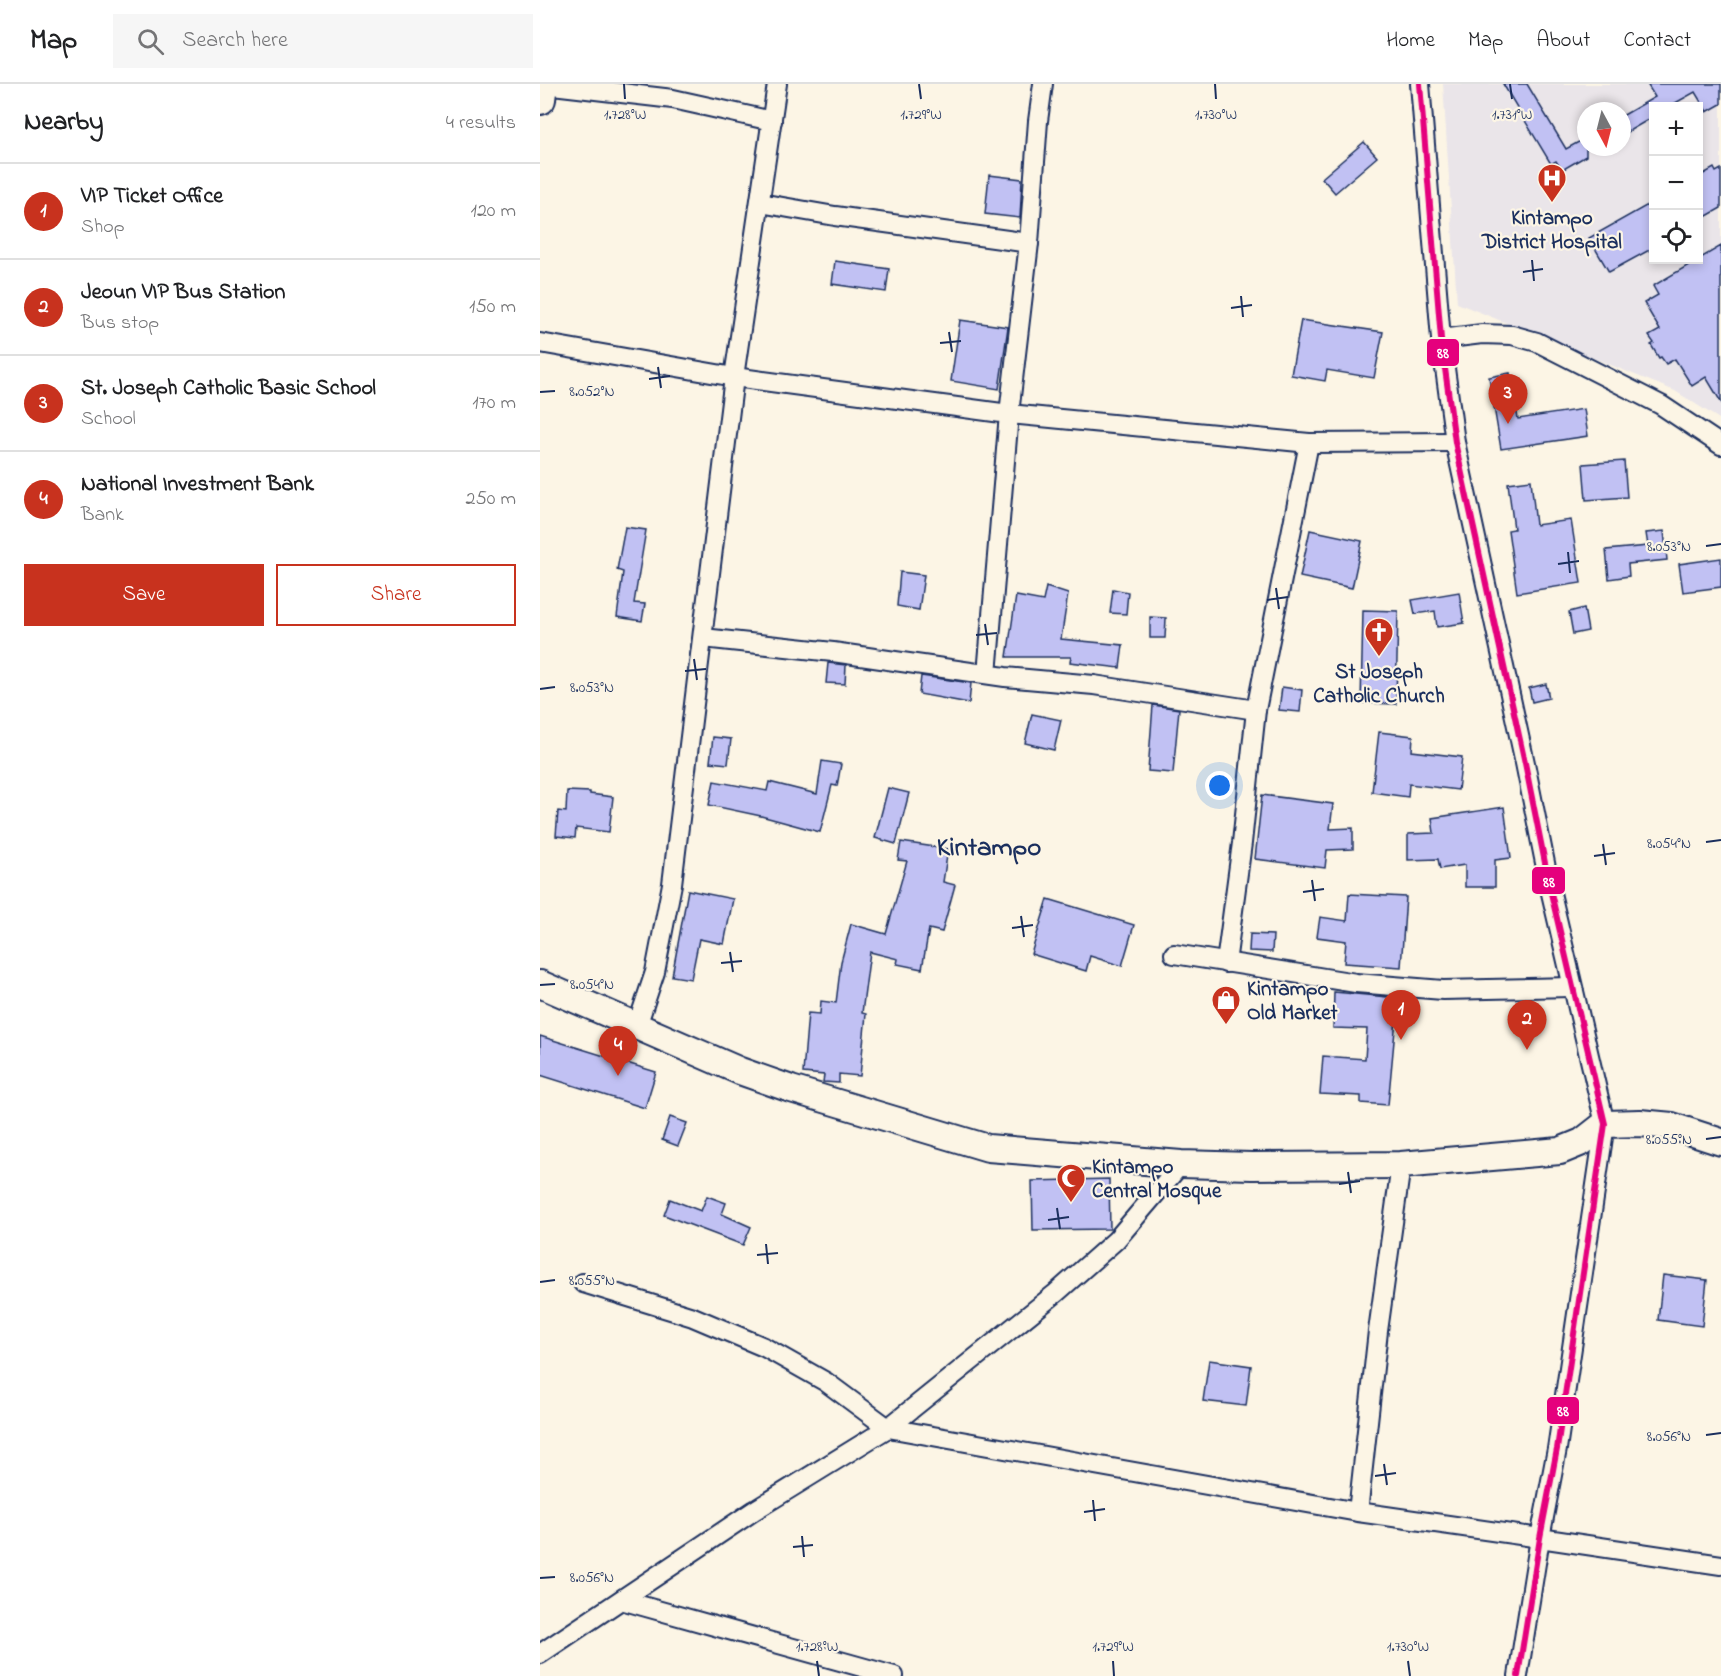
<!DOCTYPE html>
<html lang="en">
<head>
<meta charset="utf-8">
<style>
  body { margin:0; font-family:"Indie Flower",sans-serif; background:#f6f6f6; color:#202124 }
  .controls { position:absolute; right:18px; top:18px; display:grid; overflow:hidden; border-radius:0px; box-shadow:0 3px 9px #0003 }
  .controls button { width:54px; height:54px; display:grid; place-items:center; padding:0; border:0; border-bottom:2px solid #e0e0e0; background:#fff; color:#202124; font:30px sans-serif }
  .compass { position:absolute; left:1037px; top:18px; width:54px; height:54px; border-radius:50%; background:#fff; box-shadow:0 3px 9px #0003; rotate:173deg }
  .you { position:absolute; left:680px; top:702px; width:21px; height:21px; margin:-15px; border:4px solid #fff; border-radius:50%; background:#1a73e8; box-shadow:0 0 0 9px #1a73e833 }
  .badge { display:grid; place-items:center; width:39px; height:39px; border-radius:50%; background:#c8321e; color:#fff; font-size:20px; font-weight:700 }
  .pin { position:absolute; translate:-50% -50px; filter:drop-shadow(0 2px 3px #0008) }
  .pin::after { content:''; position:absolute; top:32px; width:21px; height:18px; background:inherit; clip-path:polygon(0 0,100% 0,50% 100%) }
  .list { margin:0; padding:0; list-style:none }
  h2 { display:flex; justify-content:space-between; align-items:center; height:78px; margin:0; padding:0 24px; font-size:26px }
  h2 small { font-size:20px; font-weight:400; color:#757577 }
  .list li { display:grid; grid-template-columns:39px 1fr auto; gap:18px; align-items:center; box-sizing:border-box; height:96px; padding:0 24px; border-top:2px solid #e0e0e0 }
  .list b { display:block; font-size:22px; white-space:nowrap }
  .list p { margin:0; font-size:20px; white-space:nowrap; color:#757577 }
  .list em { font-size:20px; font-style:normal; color:#757577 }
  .actions { display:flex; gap:12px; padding:18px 24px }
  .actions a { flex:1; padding:14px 0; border:2px solid #c8321e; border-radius:0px; text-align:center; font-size:21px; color:#c8321e }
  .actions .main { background:#c8321e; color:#fff }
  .icon { flex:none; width:33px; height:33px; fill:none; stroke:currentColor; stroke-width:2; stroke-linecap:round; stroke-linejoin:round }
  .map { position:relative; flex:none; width:1181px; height:1592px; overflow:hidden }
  header { display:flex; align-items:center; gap:36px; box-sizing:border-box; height:84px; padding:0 30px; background:#fff; border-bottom:2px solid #e0e0e0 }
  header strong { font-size:28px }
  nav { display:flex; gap:33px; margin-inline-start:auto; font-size:21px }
  .search { width:420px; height:54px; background:#f6f6f6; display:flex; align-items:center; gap:15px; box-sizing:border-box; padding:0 21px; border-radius:0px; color:#757577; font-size:22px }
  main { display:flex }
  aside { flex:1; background:#fff }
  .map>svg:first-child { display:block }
  .built { fill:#eae5e9; fill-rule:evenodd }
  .building { fill:#c1c1f3; stroke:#1b2f5e; stroke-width:1.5 }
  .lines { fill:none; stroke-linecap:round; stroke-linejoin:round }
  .minor-casing { stroke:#1b2f5e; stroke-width:22 }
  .secondary-casing { stroke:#1b2f5e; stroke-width:30 }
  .trunk-casing { stroke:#1b2f5e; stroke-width:34 }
  .minor { stroke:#fcf5e5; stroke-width:18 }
  .secondary { stroke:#fcf5e5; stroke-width:26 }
  .trunk { stroke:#fcf5e5; stroke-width:30 }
  .bus-1-casing { stroke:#fcf5e5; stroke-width:10 }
  .bus-1 { stroke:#e5007d; stroke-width:6 }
  .ticks { fill:none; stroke:#1b2f5e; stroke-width:2 }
  .labels { text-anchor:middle; stroke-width:4.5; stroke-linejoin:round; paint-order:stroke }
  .poi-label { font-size:21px; font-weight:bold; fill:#1b2f5e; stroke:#fcf5e5 }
  .district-label { font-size:27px; font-weight:bold; fill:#1b2f5e; stroke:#fcf5e5 }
  .ticks-label { font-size:15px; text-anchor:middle; fill:#1b2f5e; stroke:#fcf5e5; stroke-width:4.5; stroke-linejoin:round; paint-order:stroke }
  .line-badge { stroke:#fcf5e5; stroke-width:2 }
  .badge-label { font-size:16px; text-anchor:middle; font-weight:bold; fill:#fff }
</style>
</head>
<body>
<header>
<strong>Map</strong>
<div class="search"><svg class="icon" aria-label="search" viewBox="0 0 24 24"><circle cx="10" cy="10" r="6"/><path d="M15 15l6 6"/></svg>Search here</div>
<nav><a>Home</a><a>Map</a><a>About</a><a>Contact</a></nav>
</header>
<main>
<aside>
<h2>Nearby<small>4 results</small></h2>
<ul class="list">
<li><span class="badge">1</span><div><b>VIP Ticket Office</b><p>Shop</p></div><em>120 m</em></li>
<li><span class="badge">2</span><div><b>Jeoun VIP Bus Station</b><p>Bus stop</p></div><em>150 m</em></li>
<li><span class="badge">3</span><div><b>St. Joseph Catholic Basic School</b><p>School</p></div><em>170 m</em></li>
<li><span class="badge">4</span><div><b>National Investment Bank</b><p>Bank</p></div><em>250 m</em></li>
</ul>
<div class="actions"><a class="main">Save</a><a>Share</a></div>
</aside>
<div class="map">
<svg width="1181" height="1592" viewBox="0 0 1181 1592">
  <rect width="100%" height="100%" fill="#fcf5e5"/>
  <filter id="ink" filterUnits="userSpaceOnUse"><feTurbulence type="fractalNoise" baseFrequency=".0167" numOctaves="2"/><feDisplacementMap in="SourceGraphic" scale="12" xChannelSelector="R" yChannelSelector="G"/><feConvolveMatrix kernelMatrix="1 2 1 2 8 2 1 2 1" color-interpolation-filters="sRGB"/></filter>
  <g filter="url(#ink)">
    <path class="built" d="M903 0H1181V336L1135 307 917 219ZM1114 22H1158V176H1114ZM1046 27H1082V63H1046Z"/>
    <g class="building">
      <polygon points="963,0 987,0 1026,65 1046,54 1046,72 1022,86 1016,77 1011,80"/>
      <polygon points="1107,0 1181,0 1181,20 1167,28 1155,8 1130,22 1113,22 1113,33 1082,51 1082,32 1115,13"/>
      <polygon points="824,58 837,73 795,109 782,94"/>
      <polygon points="1174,84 1176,88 1181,85 1181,124 1158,137 1158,93"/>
      <polygon points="449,91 482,95 480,134 445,130"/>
      <polygon points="1113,118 1113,164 1069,188 1049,154"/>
      <polygon points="1181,162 1181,318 1166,293 1152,302 1135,275 1126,280 1121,273 1119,274 1111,261 1114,259 1109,252 1120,246 1104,219 1118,211 1113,202"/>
      <polygon points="295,177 349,185 346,208 292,200"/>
      <polygon points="420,236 468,243 459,305 411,297"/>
      <polygon points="761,236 843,248 834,294 787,286 785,297 751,291"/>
      <polygon points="970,289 978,335 1044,325 1048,352 961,365 949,293"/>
      <polygon points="1084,377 1087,413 1046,416 1043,380"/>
      <polygon points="991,396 996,441 1031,436 1041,499 977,509 968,446 974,445 968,399"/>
      <polygon points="85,443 106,446 94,519 105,520 102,537 77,533 83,488 77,486"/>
      <polygon points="770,446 822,457 812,504 760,493"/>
      <polygon points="1124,447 1127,476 1088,480 1089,492 1069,495 1066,466 1108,462 1106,449"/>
      <polygon points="1181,474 1181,503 1143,508 1139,480"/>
      <polygon points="360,488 384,491 379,526 357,522"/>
      <polygon points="506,503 528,510 521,555 583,561 580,584 530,578 531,573 467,573 476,512 503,517"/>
      <polygon points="573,505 588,508 586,530 570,529"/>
      <polygon points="919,508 924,539 897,543 895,527 875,530 872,516"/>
      <polygon points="1044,524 1048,547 1033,550 1029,528"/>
      <polygon points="823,526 858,527 856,620 821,619"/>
      <polygon points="610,533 626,534 625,554 610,554"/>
      <polygon points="288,579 306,581 305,600 286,599"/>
      <polygon points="381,592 431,599 429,619 379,610"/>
      <polygon points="1006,600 1009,614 992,618 989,604"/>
      <polygon points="742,603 762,606 760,628 739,626"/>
      <polygon points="613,621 639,625 633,689 608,687"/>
      <polygon points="492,630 521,636 514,666 485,659"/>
      <polygon points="839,648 873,652 872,667 922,673 918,706 869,700 868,713 832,708"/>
      <polygon points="173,653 191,655 188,680 170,678"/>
      <polygon points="282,677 301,680 297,702 292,701 280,748 221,732 169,721 174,697 227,707 229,698 277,710"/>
      <polygon points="348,704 369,709 356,760 335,754"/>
      <polygon points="27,707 50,708 50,710 73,713 69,748 36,744 35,754 16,752 18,727 26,728"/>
      <polygon points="722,711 793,720 790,745 813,744 813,765 787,766 785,784 715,775"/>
      <polygon points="964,723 971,774 955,776 955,803 925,803 925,781 900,785 898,775 868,776 868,750 894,749 892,734"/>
      <polygon points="361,758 408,765 403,798 415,801 402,848 389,845 382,885 357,880 358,875 330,868 322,929 326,930 320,992 299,990 299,999 283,998 284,991 263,989 268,929 280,930 281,917 296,919 301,878 311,840 346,850 367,777 358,776"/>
      <polygon points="148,806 193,815 184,860 159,855 151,895 132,892"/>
      <polygon points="809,810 866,813 861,883 804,879 806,857 777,853 780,833 807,837"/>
      <polygon points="508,815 594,841 582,882 550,872 546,887 491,870"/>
      <polygon points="710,850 733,851 732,868 709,867"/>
      <polygon points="794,908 858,914 848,1021 821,1019 821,1012 780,1010 783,972 825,975 827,945 793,944"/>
      <polygon points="0,952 116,988 105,1024 0,991"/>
      <polygon points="130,1033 147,1039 138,1062 122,1056"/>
      <polygon points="569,1095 570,1145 493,1146 492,1097"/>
      <polygon points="167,1112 186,1119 182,1130 211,1143 203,1161 124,1131 130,1115 161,1127"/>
      <polygon points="1123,1191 1167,1196 1162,1242 1118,1236"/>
      <polygon points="669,1276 711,1282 706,1322 663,1317"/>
    </g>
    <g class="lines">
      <g class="minor-casing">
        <g id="minor">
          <polyline points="4,0 133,15 232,37"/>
          <polyline points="880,0 901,255 915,358 985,679 1011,809 1065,1040 1017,1365 1000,1454 978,1592"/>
          <polyline points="220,119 295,132 489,159"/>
          <polyline points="901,255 942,250 972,251 997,258 1121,321 1181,361"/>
          <polyline points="0,259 194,293 469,330 769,359 915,358"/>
          <polyline points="163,554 293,568 465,593 554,601 716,626"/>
          <polyline points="447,590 469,330 489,159 498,37 503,0"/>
          <polyline points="634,870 816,899 903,906 1031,903"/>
          <polyline points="686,879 702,759 716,626 769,359"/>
          <polyline points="97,942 115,888 132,800 194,293 237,0"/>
          <polyline points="43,1199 153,1233 224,1263 286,1298 348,1344 818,1428 1000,1454 1181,1481"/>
          <polyline points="818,1428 838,1247 861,1081"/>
          <polyline points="81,1516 354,1592"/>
          <polyline points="0,1570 215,1426 348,1344 516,1209 576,1156 641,1080"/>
        </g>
      </g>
      <g class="secondary-casing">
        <polyline id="secondary" points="0,900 200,987 251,1005 448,1064 641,1080 712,1082 861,1081 1020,1067 1042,1058 1065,1040 1100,1039 1132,1042 1181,1058"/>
      </g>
      <g class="trunk-casing">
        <polyline id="trunk" points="0,15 2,0"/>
      </g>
      <use href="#minor" class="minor"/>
      <use href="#secondary" class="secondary"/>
      <use href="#trunk" class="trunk"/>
      <g class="bus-1-casing">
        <polyline id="bus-1" points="880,0 901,255 915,358 985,679 1011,809 1065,1040 1017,1365 1000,1454 978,1592"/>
      </g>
      <use href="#bus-1" class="bus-1"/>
    </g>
  </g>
  <path class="ticks" d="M84 0 85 15M379 0 381 15M675 0 676 15M970 0 972 15M992 176 994 197M983 188 1003 185M701 212 703 233M691 224 712 221M409 248 412 268M400 259 421 257M118 283 121 304M109 295 130 292M0 308 15 307M1166 462 1181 460M1028 468 1030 489M1018 480 1039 477M736 504 739 525M727 516 748 513M445 540 448 561M436 551 457 549M154 575 157 596M145 587 166 585M0 605 15 603M1166 758 1181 756M1063 760 1066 781M1054 772 1075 769M772 796 775 817M763 808 784 805M481 832 484 853M472 844 493 841M190 868 193 888M181 879 202 877M0 901 15 900M1166 1055 1181 1053M808 1088 811 1109M799 1100 820 1097M517 1124 520 1145M508 1136 529 1133M226 1160 228 1180M217 1171 238 1169M0 1198 15 1196M1166 1351 1181 1349M844 1380 847 1401M835 1392 856 1389M553 1416 555 1437M544 1428 565 1425M262 1452 264 1473M253 1463 273 1461M0 1494 15 1493M277 1577 279 1592M573 1577 574 1592M868 1577 870 1592"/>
  <defs>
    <g id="hospital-pin" transform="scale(1.5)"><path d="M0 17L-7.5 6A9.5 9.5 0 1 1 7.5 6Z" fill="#c8321e" stroke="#fcf5e5"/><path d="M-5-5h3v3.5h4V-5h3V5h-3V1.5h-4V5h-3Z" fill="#fff"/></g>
    <g id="church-pin" transform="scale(1.5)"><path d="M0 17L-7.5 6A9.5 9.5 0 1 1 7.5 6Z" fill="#c8321e" stroke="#fcf5e5"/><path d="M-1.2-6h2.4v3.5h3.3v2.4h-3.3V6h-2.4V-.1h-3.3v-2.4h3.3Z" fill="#fff"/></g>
    <g id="shop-pin" transform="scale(1.5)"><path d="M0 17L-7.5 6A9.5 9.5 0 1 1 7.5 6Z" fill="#c8321e" stroke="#fcf5e5"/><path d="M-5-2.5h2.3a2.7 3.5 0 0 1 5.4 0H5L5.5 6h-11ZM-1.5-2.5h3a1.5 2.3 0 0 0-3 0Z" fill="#fff"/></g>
    <g id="mosque-pin" transform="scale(1.5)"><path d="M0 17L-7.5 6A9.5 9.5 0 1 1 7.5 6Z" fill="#c8321e" stroke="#fcf5e5"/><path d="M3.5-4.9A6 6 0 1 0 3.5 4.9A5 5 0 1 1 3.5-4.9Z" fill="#fff"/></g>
  </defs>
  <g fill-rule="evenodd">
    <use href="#hospital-pin" x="1012" y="94"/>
    <use href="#church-pin" x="839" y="548"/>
    <use href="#shop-pin" x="686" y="916"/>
    <use href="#mosque-pin" x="531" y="1094"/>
  </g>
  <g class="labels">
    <g class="poi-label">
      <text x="1012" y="140">Kintampo<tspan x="1012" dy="24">District Hospital</tspan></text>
      <text x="839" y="594">St Joseph<tspan x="839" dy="24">Catholic Church</tspan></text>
      <text x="707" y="911" text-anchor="start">Kintampo<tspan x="707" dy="24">Old Market</tspan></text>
      <text x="552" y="1089" text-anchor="start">Kintampo<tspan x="552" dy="24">Central Mosque</tspan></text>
    </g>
    <g class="district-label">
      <text x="449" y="771">Kintampo</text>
    </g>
  </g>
  <g class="ticks-label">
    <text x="85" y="35">1.728°W</text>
    <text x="381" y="35">1.729°W</text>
    <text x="676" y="35">1.730°W</text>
    <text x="972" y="35">1.731°W</text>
    <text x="52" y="312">8.052°N</text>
    <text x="1129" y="467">8.053°N</text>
    <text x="52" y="608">8.053°N</text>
    <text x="1129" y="764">8.054°N</text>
    <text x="52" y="905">8.054°N</text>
    <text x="1129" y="1060">8.055°N</text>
    <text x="52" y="1201">8.055°N</text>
    <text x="1129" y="1357">8.056°N</text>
    <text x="52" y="1498">8.056°N</text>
    <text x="277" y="1567">1.728°W</text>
    <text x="573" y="1567">1.729°W</text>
    <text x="868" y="1567">1.730°W</text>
  </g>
  <g class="line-badge">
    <rect x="886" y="254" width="34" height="29" rx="6" fill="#e5007d"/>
    <rect x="991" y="782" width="35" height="29" rx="6" fill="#e5007d"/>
    <rect x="1006" y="1312" width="34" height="29" rx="6" fill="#e5007d"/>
  </g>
  <g class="badge-label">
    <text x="903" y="274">88</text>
    <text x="1009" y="803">88</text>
    <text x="1023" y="1332">88</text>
  </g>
</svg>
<div class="controls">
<button>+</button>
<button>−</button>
<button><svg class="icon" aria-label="locate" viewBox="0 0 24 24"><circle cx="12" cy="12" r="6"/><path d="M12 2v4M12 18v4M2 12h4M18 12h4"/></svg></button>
</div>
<svg class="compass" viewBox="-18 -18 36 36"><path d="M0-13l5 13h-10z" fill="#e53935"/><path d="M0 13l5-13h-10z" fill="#757577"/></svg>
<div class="you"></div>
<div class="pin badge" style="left:861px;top:956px">1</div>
<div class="pin badge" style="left:987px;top:966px">2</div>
<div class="pin badge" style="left:968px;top:340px">3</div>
<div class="pin badge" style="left:78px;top:992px">4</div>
</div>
</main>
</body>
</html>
